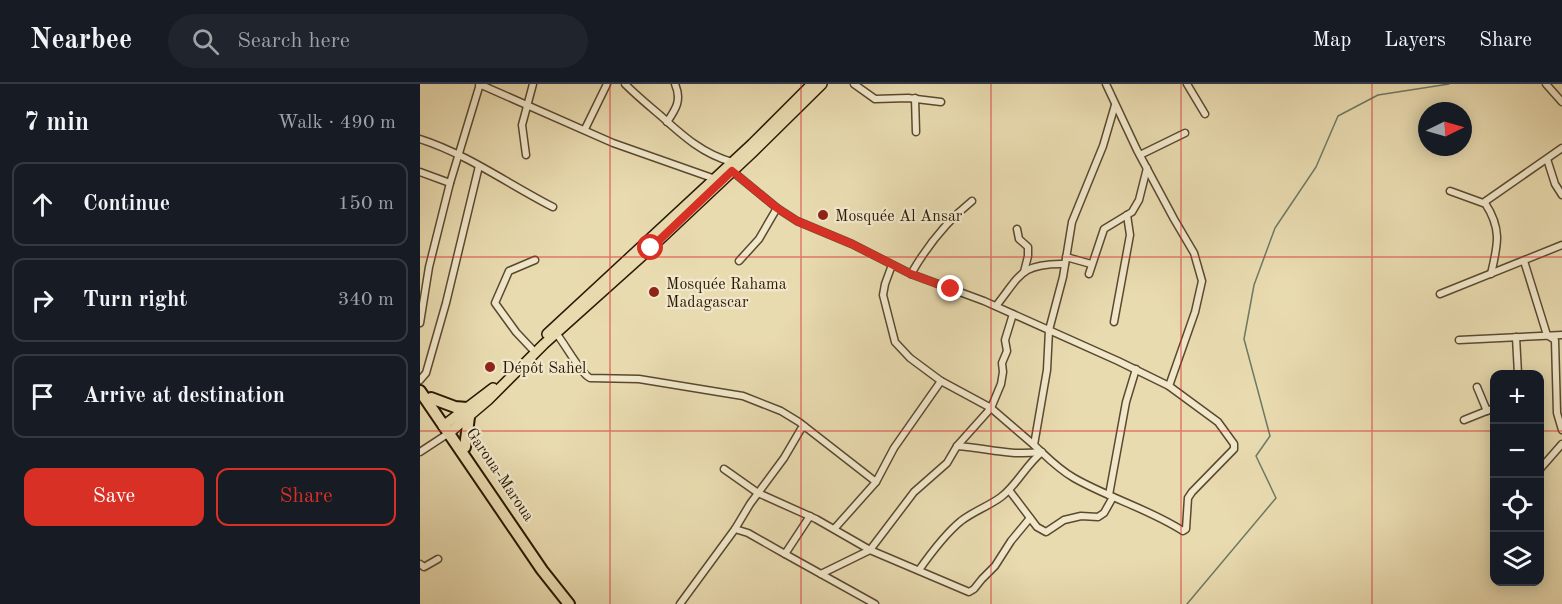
<!DOCTYPE html>
<html lang="en">
<head>
<meta charset="utf-8">
<style>
  body { margin:0; font-family:"Old Standard TT",serif; background:#20242c; color:#f1f3f6 }
  .controls { position:absolute; right:18px; bottom:18px; display:grid; overflow:hidden; border-radius:12px; box-shadow:0 3px 15px #0003 }
  .controls button { width:54px; height:54px; display:grid; place-items:center; padding:0; border:0; border-bottom:2px solid #363941; background:#171b24; color:#f1f3f6; font:30px sans-serif }
  .compass { position:absolute; left:998px; top:18px; width:54px; height:54px; border-radius:50%; background:#171b24; box-shadow:0 3px 15px #0003; rotate:85deg }
  .stop { position:absolute; width:18px; height:18px; margin:-14px; border:4px solid #d93025; border-radius:50%; background:#fff }
  .stop.end { background:#d93025; border-color:#fff; box-shadow:0 2px 6px #0008 }
  .list { margin:0; padding:0; list-style:none }
  h2 { display:flex; justify-content:space-between; align-items:center; height:78px; margin:0; padding:0 24px; font-size:26px }
  h2 small { font-size:20px; font-weight:400; color:#9ea1a6 }
  .list li { display:grid; grid-template-columns:39px 1fr auto; gap:18px; align-items:center; box-sizing:border-box; height:84px; margin:0 12px 12px; padding:0 12px; border:2px solid #363941; border-radius:12px }
  .list b { display:block; font-size:22px; white-space:nowrap }
  .list em { font-size:20px; font-style:normal; color:#9ea1a6 }
  .actions { display:flex; gap:12px; padding:18px 24px }
  .actions a { flex:1; padding:14px 0; border:2px solid #d93025; border-radius:12px; text-align:center; font-size:21px; color:#d93025 }
  .actions .main { background:#d93025; color:#fff }
  .icon { flex:none; width:33px; height:33px; fill:none; stroke:currentColor; stroke-width:2; stroke-linecap:round; stroke-linejoin:round }
  .map { position:relative; flex:none; width:1142px; height:520px; overflow:hidden }
  header { display:flex; align-items:center; gap:36px; box-sizing:border-box; height:84px; padding:0 30px; background:#171b24; border-bottom:2px solid #363941 }
  header strong { font-size:28px }
  nav { display:flex; gap:33px; margin-inline-start:auto; font-size:21px }
  .search { width:420px; height:54px; background:#20242c; display:flex; align-items:center; gap:15px; box-sizing:border-box; padding:0 21px; border-radius:33px; color:#9ea1a6; font-size:22px }
  main { display:flex }
  aside { flex:1; background:#171b24 }
  .map>svg:first-child { display:block }
  .lines { fill:none; stroke-linecap:round; stroke-linejoin:round }
  .stream { stroke:#6c7a65; stroke-width:1.5 }
  .street-casing { stroke:#5a492e; stroke-width:9 }
  .primary-casing { stroke:#2a1802; stroke-width:12 }
  .highway-casing { stroke:#2a1802; stroke-width:14 }
  .street { stroke:#f1e8cc; stroke-width:6 }
  .primary { stroke:#e9dbb0; stroke-width:9 }
  .highway { stroke:#e9dbb0; stroke-width:10 }
  .route { stroke:#d93025; stroke-width:8 }
  .grid { fill:none; stroke:#d62828; stroke-width:1.5; stroke-opacity:0.55 }
  .poi-dot { fill:#8f2418; stroke:#f1e8cc; stroke-width:2 }
  .labels { text-anchor:middle; stroke-width:4.5; stroke-linejoin:round; paint-order:stroke }
  .poi-label { font-size:16px; fill:#2a1802; stroke:#f1e8cc; text-anchor:start }
  .street-label { font-size:16px; fill:#2a1802; stroke:#f1e8cc }
</style>
</head>
<body>
<header>
<strong>Nearbee</strong>
<div class="search"><svg class="icon" aria-label="search" viewBox="0 0 24 24"><circle cx="10" cy="10" r="6"/><path d="M15 15l6 6"/></svg>Search here</div>
<nav><a>Map</a><a>Layers</a><a>Share</a></nav>
</header>
<main>
<aside>
<h2>7 min<small>Walk · 490 m</small></h2>
<ul class="list">
<li><svg class="icon" aria-label="ahead" viewBox="0 0 24 24"><path d="M12 20V5M6 11l6-6 6 6"/></svg><div><b>Continue</b></div><em>150 m</em></li>
<li><svg class="icon" aria-label="right" viewBox="0 0 24 24"><path d="M7 20v-9h11M14 6l5 5-5 5"/></svg><div><b>Turn right</b></div><em>340 m</em></li>
<li><svg class="icon" aria-label="arrive" viewBox="0 0 24 24"><path d="M6 21V4h12l-3 4 3 4H6"/></svg><div><b>Arrive at destination</b></div></li>
</ul>
<div class="actions"><a class="main">Save</a><a>Share</a></div>
</aside>
<div class="map">
<svg width="1142" height="520" viewBox="0 0 1142 520">
  <rect width="100%" height="100%" fill="#e9dbb0"/>
  <filter id="stains"><feTurbulence type="fractalNoise" baseFrequency=".00333" numOctaves="4"/><feColorMatrix values="0 0 0 0 .2 0 0 0 0 .09 0 0 0 0 .02 0 0 0 .5 -.17"/></filter>
  <radialGradient id="worn" r=".72"><stop offset=".6" stop-color="#630" stop-opacity="0"/><stop offset="1" stop-color="#630" stop-opacity=".3"/></radialGradient>
  <g class="lines">
    <polyline class="stream" points="767,520 856,414 836,372 850,352 824,255 834,201 855,144 896,83 918,32 958,11 1029,0"/>
    <g class="street-casing">
      <g id="street">
        <polyline points="59,0 193,59 298,96"/>
        <path d="M205 0C217 12 228 21 241 32 263 52 283 70 312 78"/>
        <polyline points="434,0 455,15 488,14 521,18"/>
        <polyline points="686,0 717,66 754,135 774,169 782,197 775,228 749,302"/>
        <polyline points="767,0 785,30"/>
        <polyline points="1126,0 1142,18"/>
        <polyline points="495,14 496,48"/>
        <path d="M247 38C256 25 262 16 255 0"/>
        <polyline points="165,45 187,0"/>
        <path d="M0 55C47 70 88 100 133 123"/>
        <polyline points="106,71 102,41 113,0"/>
        <polyline points="720,71 765,49"/>
        <polyline points="1127,75 1135,100 1142,111"/>
        <path d="M312 87 357 124 377 137 432 160 491 190 564 217 698 277 749 302 798 338 814 360V365L772 408 768 414 766 445 763 447C729 425 689 414 654 394 638 385 627 373 614 361L627 286 629 246 643 193 652 138 683 62 695 21"/>
        <polyline points="0,88 30,99"/>
        <polyline points="1030,107 1063,119 1142,64"/>
        <path d="M1065 119C1082 145 1078 160 1071 190"/>
        <polyline points="597,145 599,155 608,163 608,172 604,188"/>
        <polyline points="646,173 671,180"/>
        <polyline points="319,177 339,155 357,124"/>
        <polyline points="1104,177 1127,251 1135,256 1137,329 1142,346"/>
        <polyline points="472,181 465,200 463,211 475,258 490,274 521,297 571,324 614,361"/>
        <path d="M491 190C507 162 527 137 552 117"/>
        <polyline points="669,190 684,145 712,128 719,116 727,84"/>
        <polyline points="1020,210 1142,161"/>
        <path d="M576 222C600 192 600 179 645 180"/>
        <polyline points="694,238 710,151 707,131"/>
        <polyline points="0,239 9,183 30,99 60,0"/>
        <path d="M136 249C145 260 161 290 170 294L219 295 323 312 361 327 379 338 456 398"/>
        <polyline points="1096,253 1098,290"/>
        <polyline points="1039,256 1142,251"/>
        <polyline points="112,265 96,248 75,219 89,187 115,176"/>
        <polyline points="0,296 6,289 26,219 59,82"/>
        <polyline points="1057,303 1067,327"/>
        <polyline points="1044,336 1074,324"/>
        <path d="M537 362C567 364 589 372 620 368"/>
        <polyline points="0,368 29,349"/>
        <polyline points="304,385 338,409 396,435 450,466 549,508 554,505 562,495 575,482 591,457 610,434"/>
        <polyline points="1120,385 1142,360"/>
        <polyline points="589,406 617,443 626,448 644,436 661,432 678,433 684,429 693,413"/>
        <polyline points="689,411 706,318 716,285"/>
        <polyline points="415,444 456,398 474,364 521,297"/>
        <polyline points="315,445 328,449 365,470 390,432"/>
        <polyline points="365,470 455,520"/>
        <polyline points="0,480 4,483 18,475"/>
        <path d="M499 486C511 469 525 450 541 437 554 427 569 422 581 413 597 401 605 382 622 368"/>
        <polyline points="401,490 450,466 494,408 527,379 537,362 571,324 581,300 583,288 582,279 587,267 585,256 593,230"/>
        <polyline points="260,520 315,445 330,420 364,374 381,345 385,343"/>
      </g>
    </g>
    <g class="primary-casing">
      <g id="primary">
        <polyline points="127,250 332,60 392,0"/>
        <polyline points="23,342 73,304"/>
        <polyline points="29,349 68,316 124,260 231,164 332,69 402,0"/>
      </g>
    </g>
    <g class="highway-casing">
      <g id="highway">
        <polyline points="0,307 122,486 149,520"/>
        <polyline points="11,314 35,323 47,324"/>
        <polyline points="45,363 49,333"/>
      </g>
    </g>
    <use href="#street" class="street"/>
    <use href="#primary" class="primary"/>
    <use href="#highway" class="highway"/>
  </g>
  <g class="lines">
    <polyline class="route" points="231,164 312,87 357,124 377,137 432,160 491,190 531,205"/>
  </g>
  <path class="grid" d="M190 0V520M381 0V520M571 0V520M761 0V520M952 0V520M0 173H1142M0 347H1074M1120 347H1142"/>
  <g class="poi-dot">
    <circle cx="403" cy="131" r="6"/>
    <circle cx="234" cy="208" r="6"/>
    <circle cx="70" cy="283" r="6"/>
  </g>
  <g class="labels">
    <g class="poi-label">
      <text x="415" y="137">Mosquée Al Ansar</text>
      <text x="246" y="205">Mosquée Rahama<tspan x="246" dy="18">Madagascar</tspan></text>
      <text x="82" y="289">Dépôt Sahel</text>
    </g>
    <g class="street-label">
      <text transform="translate(81 390) rotate(56)" y="6">Garoua-Maroua</text>
    </g>
  </g>
  <rect width="100%" height="100%" filter="url(#stains)"/>
  <rect width="100%" height="100%" fill="url(#worn)"/>
</svg>
<div class="controls">
<button>+</button>
<button>−</button>
<button><svg class="icon" aria-label="locate" viewBox="0 0 24 24"><circle cx="12" cy="12" r="6"/><path d="M12 2v4M12 18v4M2 12h4M18 12h4"/></svg></button>
<button><svg class="icon" aria-label="layers" viewBox="0 0 24 24"><path d="M12 4l9 5-9 5-9-5zM3 14l9 5 9-5"/></svg></button>
</div>
<svg class="compass" viewBox="-18 -18 36 36"><path d="M0-13l5 13h-10z" fill="#e53935"/><path d="M0 13l5-13h-10z" fill="#9ea1a6"/></svg>
<div class="stop" style="left:231px;top:164px"></div>
<div class="stop end" style="left:531px;top:205px"></div>
</div>
</main>
</body>
</html>
